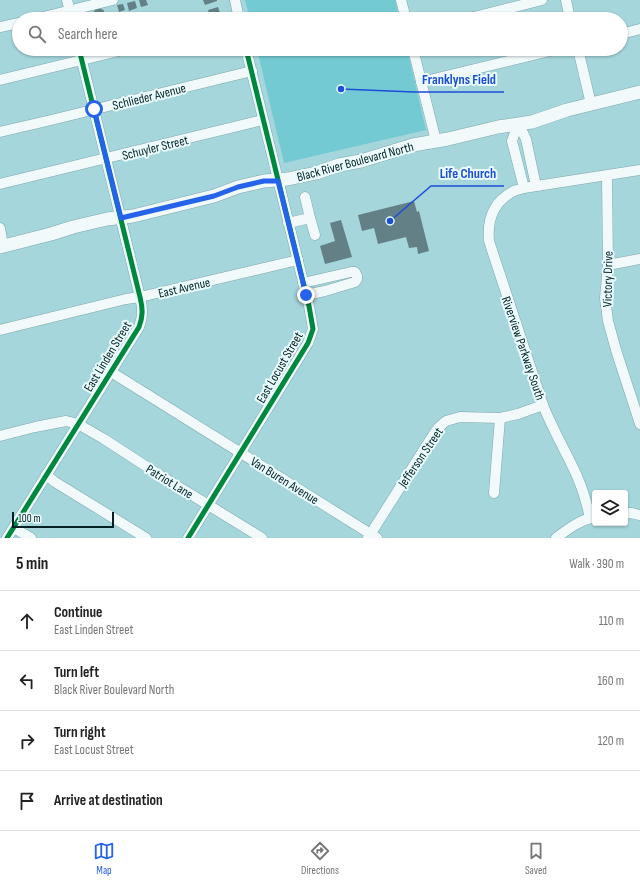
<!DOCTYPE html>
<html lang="en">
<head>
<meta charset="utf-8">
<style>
  body { margin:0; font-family:"Sofia Sans Condensed",sans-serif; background:#f6f6f6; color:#222 }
  .controls { position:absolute; right:12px; bottom:12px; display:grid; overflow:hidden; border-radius:4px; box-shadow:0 1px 3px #0004 }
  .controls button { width:36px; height:36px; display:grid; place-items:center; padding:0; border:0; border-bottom:1px solid #e0e0e0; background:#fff; color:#222; font:20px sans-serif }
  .scale { position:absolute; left:12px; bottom:10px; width:102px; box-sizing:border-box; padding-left:4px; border:2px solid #032124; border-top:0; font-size:11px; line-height:14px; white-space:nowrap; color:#032124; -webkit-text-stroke:3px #ebfcfe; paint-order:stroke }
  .stop { position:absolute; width:12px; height:12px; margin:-9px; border:3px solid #2563eb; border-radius:50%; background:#fff }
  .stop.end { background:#2563eb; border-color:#fff; box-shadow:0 1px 4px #0008 }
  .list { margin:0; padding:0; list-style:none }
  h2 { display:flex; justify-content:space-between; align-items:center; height:52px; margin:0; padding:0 16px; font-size:17px }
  h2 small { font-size:13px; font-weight:400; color:#767676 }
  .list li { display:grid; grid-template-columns:26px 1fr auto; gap:12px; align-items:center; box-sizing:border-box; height:60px; padding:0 16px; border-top:1px solid #e0e0e0 }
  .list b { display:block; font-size:15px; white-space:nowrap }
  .list p { margin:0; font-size:13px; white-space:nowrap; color:#767676 }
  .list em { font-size:13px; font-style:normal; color:#767676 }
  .icon { flex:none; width:22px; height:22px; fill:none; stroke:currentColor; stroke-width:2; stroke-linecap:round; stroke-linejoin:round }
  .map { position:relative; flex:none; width:640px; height:538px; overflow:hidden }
  .search { position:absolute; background:#fff; box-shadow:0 1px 3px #0004; left:12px; right:12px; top:12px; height:44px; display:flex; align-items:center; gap:10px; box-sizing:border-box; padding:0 14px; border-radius:22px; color:#767676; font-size:15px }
  .sheet { height:292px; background:#fff }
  nav { display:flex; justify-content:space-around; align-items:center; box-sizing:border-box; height:56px; border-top:1px solid #e0e0e0; background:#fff; font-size:11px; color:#767676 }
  nav a { display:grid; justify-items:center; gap:2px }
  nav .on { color:#2563eb }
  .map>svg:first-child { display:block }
  .green { fill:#74cad2 }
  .building { fill:#628085 }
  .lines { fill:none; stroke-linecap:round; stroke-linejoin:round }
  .minor-casing { stroke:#7fa8ac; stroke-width:11 }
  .major-casing { stroke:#7fa8ac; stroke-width:14 }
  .minor { stroke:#f1f9fa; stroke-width:10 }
  .major { stroke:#f1f9fa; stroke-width:13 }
  .cycleway-casing { stroke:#ebfcfe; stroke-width:8 }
  .cycleway { stroke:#00873e; stroke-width:5 }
  .route { stroke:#2563eb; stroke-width:5 }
  .labels { text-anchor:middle; stroke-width:4; stroke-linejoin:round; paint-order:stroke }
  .street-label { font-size:13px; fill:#032124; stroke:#ebfcfe }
  .leader { fill:none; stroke:#1d4ed8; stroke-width:1.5 }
  .callout-dot { fill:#1d4ed8; stroke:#ebfcfe; stroke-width:1.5 }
  .callout-label { font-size:14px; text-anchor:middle; font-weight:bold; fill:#1d4ed8; stroke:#ebfcfe; stroke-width:4; stroke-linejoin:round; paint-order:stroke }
</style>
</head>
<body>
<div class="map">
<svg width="640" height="538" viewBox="0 0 640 538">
  <rect width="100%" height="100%" fill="#a4d6db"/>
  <g class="green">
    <polygon points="245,0 395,0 399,19 250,19"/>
    <polygon points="257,49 407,49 426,130 284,163"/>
  </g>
  <g class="building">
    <polygon points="139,0 146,0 148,5 141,7"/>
    <polygon points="203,0 217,0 217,1 205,5"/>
    <polygon points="135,1 137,8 129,11 127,3"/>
    <polygon points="123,4 125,10 119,12 117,5"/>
    <polygon points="218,7 221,16 211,19 209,18 208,18 206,14 209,13 208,10"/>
    <polygon points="101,8 102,10 103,9 106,17 100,19 97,19 97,17 95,18 93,12 95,11 94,9"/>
    <polygon points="414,201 417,212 419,211 429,251 418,254 417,247 409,248 406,237 378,244 374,228 362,231 358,215"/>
    <polygon points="341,220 352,257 325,264 320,246 335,241 330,223"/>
  </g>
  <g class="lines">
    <g class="minor-casing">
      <g id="minor">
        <polyline points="67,0 72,19"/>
        <polyline points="235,0 239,19"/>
        <polyline points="401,0 406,19"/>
        <polyline points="566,0 570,19"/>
        <polyline points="35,19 113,0"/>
        <polyline points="466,19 542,0"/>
        <polyline points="0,27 19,23"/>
        <polyline points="621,34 640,29"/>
        <polyline points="413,49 436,141"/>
        <polyline points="578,49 591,104"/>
        <polyline points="0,80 127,49"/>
        <polyline points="421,82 558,49"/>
        <polyline points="518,123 512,141 524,188"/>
        <polyline points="518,123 526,139 536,186"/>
        <polyline points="0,132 47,121 252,71"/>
        <polyline points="607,176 608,265 605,298 608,321 616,350 640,424"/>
        <polyline points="0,184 263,120"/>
        <polyline points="310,218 315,235"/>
        <polyline points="288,223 310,218 305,197"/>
        <polyline points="0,228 3,246"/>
        <polyline points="608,265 640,259"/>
        <polyline points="303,283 351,272 355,272 357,276 357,279 355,282 325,291 306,295"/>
        <polyline points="0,330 126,299 140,297 298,260"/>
        <polyline points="111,372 132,385 377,538"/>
        <polyline points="0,436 35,427 66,421 78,424 104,439 161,476 262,538"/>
        <polyline points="46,475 55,482 146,538"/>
        <polyline points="494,493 500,418"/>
        <polyline points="625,513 631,513 640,515"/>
        <path d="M590 518C587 504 583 490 577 476 566 452 553 430 543 405L489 241C487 219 494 201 514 191 519 189 525 188 530 187L640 170"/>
        <polyline points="14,528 31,538"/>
        <path d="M7 538 139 327C143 316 143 309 140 297L79 49"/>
        <polyline points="188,538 308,343 313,329 309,306 246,49"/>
        <polyline points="368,538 430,440 438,428 446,421 460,417 500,418 518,414 543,405"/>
        <path d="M556 538C568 529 580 520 595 517"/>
      </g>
    </g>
    <g class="major-casing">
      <polyline id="major" points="0,247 51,234 73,227 107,219 133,216 214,196 238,187 264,181 288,179 316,173 339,165 361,161 413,145 448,139 498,127 532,122 567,110 640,92"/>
    </g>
    <use href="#minor" class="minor"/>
    <use href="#major" class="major"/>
    <g class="cycleway-casing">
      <g id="cycleway">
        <path d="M7 538 139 327C143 316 143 309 140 297L79 49"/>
        <polyline points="188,538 308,343 313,329 309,306 246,49"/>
      </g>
    </g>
    <use href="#cycleway" class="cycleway"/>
  </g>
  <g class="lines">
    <polyline class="route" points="94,109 121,218 214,196 238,187 264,181 278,181 306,295"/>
  </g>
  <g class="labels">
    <g class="street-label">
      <text transform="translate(149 96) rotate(-14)" y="5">Schlieder Avenue</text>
      <text transform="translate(155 147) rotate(-14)" y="5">Schuyler Street</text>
      <text transform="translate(355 161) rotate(-15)" y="5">Black River Boulevard North</text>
      <text transform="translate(607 279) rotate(-89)" y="5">Victory Drive</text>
      <text transform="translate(184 287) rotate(-13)" y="5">East Avenue</text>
      <text transform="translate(524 348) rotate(71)" y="5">Riverview Parkway South</text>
      <text transform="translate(107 356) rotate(-59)" y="5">East Linden Street</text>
      <text transform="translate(279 367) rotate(-60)" y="5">East Locust Street</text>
      <text transform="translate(420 457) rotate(-56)" y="5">Jefferson Street</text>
      <text transform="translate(285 480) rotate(32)" y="5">Van Buren Avenue</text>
      <text transform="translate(170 481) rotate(32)" y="5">Patriot Lane</text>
    </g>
  </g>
  <path class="leader" d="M341 89L414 92H504M390 221L431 186H504"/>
  <g class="callout-dot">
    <circle cx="341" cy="89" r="4"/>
    <circle cx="390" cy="221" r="4"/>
  </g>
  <g class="callout-label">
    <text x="459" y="84">Franklyns Field</text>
    <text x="468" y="178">Life Church</text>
  </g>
</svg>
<div class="controls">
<button><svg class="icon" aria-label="layers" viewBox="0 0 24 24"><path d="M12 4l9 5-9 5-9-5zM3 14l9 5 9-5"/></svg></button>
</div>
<div class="scale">100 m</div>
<div class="stop" style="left:94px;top:109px"></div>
<div class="stop end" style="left:306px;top:295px"></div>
<div class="search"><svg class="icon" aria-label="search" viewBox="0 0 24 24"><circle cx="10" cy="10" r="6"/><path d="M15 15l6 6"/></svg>Search here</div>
</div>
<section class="sheet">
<h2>5 min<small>Walk · 390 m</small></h2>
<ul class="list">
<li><svg class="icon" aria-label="ahead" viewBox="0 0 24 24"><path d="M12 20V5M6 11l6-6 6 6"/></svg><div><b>Continue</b><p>East Linden Street</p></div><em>110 m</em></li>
<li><svg class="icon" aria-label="left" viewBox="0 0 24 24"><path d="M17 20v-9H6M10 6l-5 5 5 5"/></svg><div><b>Turn left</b><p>Black River Boulevard North</p></div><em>160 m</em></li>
<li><svg class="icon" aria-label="right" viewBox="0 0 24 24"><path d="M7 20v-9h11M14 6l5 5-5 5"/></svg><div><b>Turn right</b><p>East Locust Street</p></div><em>120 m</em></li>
<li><svg class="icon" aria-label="arrive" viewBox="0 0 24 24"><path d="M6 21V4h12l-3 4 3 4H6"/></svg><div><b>Arrive at destination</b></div></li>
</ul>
</section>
<nav>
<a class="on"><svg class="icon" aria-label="map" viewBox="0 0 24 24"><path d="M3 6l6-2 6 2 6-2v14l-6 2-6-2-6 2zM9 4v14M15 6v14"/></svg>Map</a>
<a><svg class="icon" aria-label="directions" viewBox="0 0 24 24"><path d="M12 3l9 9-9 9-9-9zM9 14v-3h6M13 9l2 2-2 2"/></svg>Directions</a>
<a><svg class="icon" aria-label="saved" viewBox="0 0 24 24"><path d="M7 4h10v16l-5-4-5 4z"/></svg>Saved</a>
</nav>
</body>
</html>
